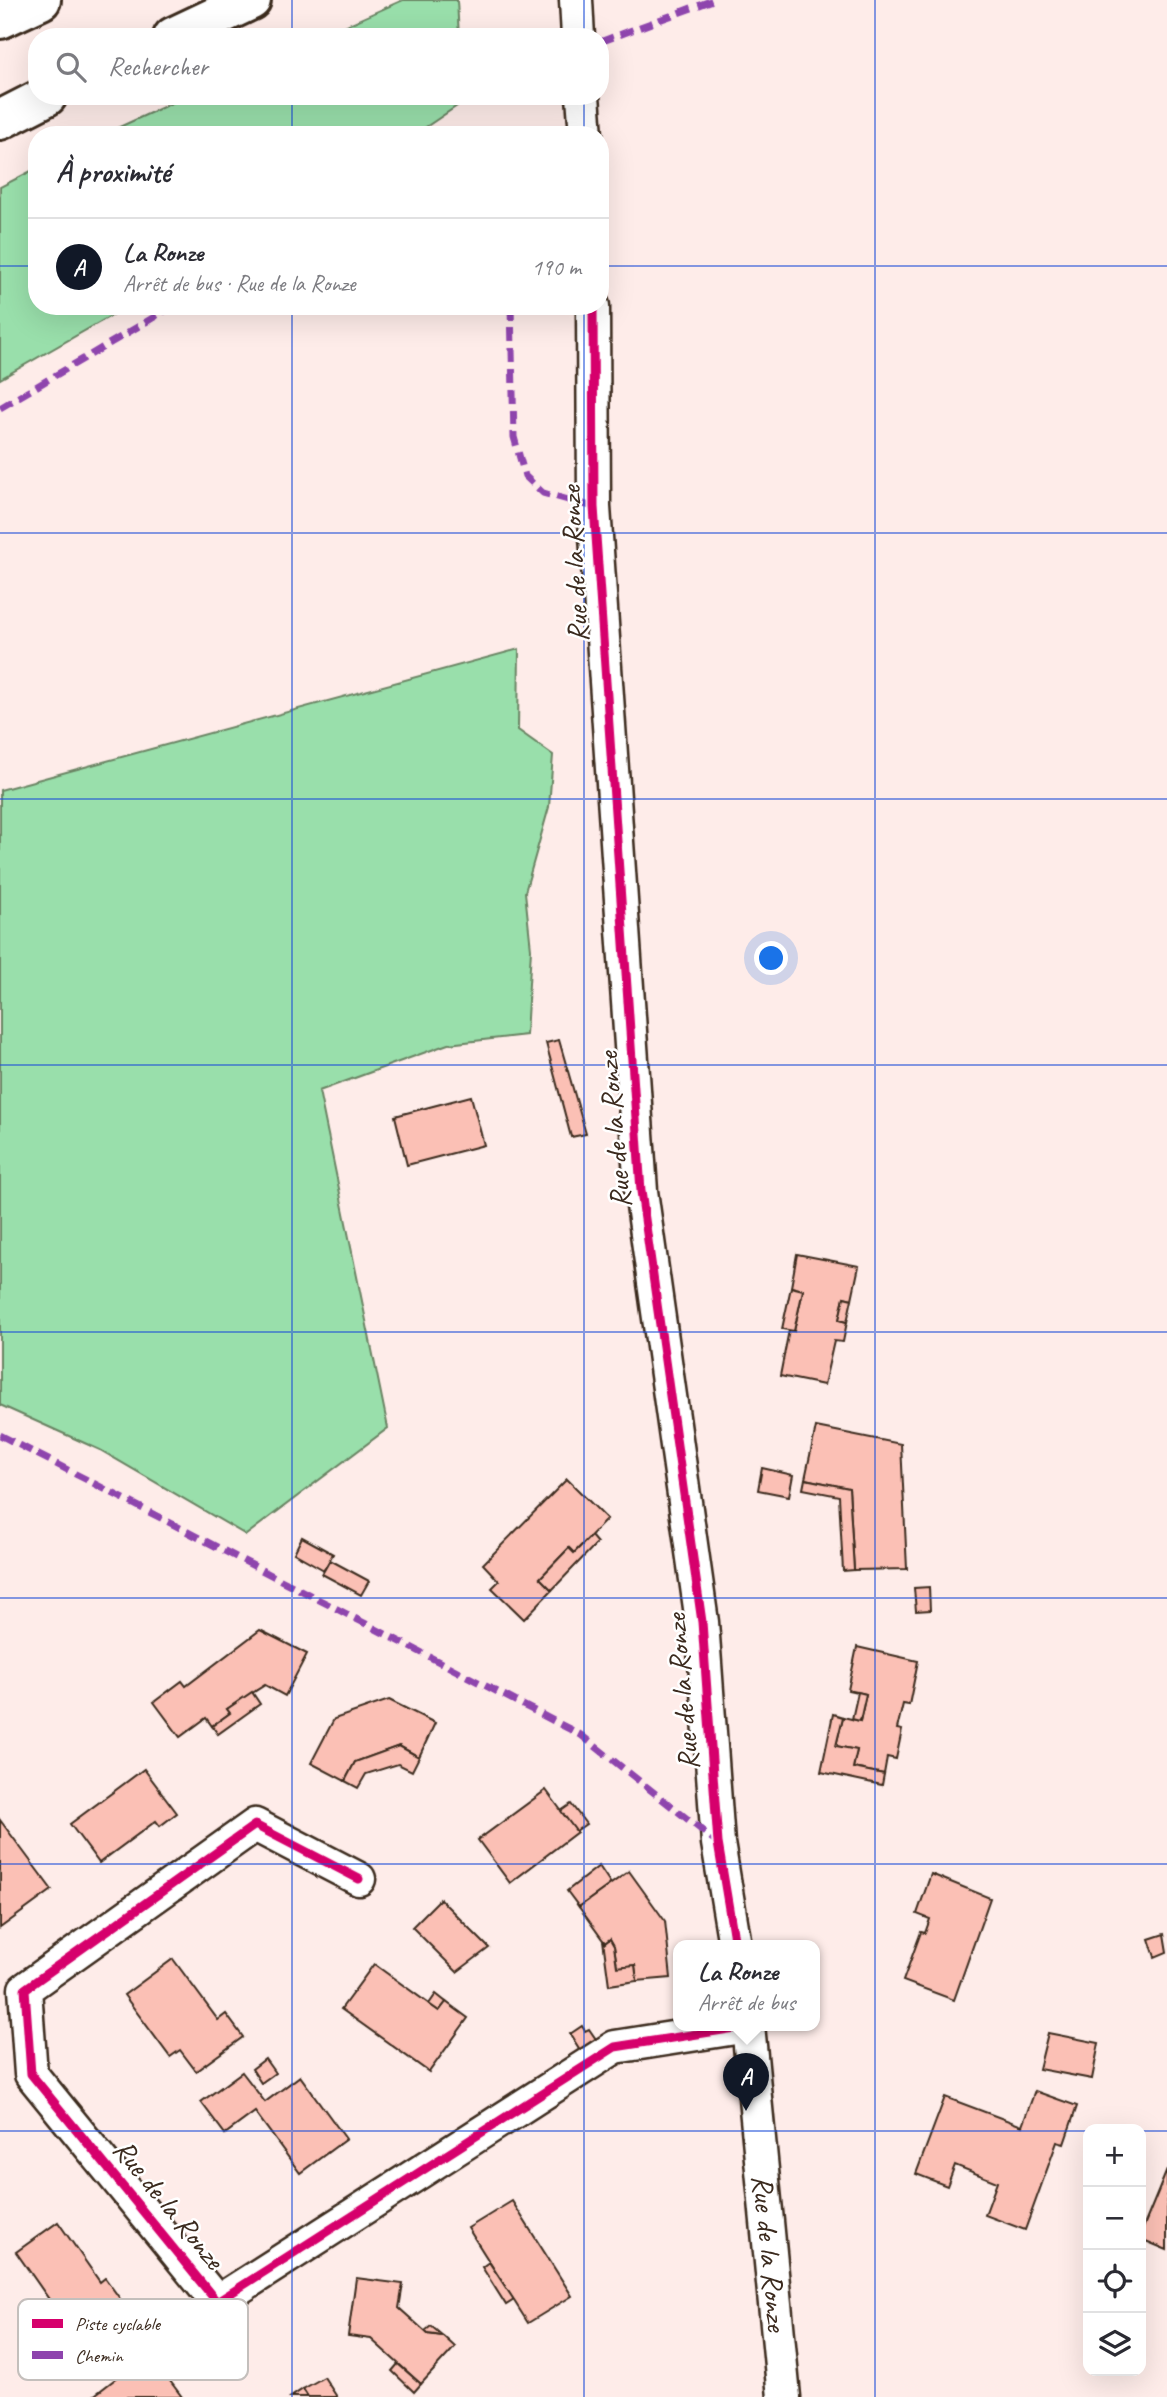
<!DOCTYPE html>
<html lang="fr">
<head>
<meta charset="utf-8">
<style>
  body { margin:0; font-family:Caveat,sans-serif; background:#f2f2f3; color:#2b2b33 }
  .controls { position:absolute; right:21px; bottom:21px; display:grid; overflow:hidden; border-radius:14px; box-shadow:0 7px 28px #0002 }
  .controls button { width:63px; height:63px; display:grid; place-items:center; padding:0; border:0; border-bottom:2px solid #e1e1e2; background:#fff; color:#2b2b33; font:35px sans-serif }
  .you { position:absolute; left:772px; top:959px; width:24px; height:24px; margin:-18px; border:5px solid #fff; border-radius:50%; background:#1a73e8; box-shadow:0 0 0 10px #1a73e833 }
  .badge { display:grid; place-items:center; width:46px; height:46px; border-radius:50%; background:#111827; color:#fff; font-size:23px; font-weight:700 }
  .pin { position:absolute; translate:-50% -58px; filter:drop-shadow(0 2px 4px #0008) }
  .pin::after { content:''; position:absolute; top:37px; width:24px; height:21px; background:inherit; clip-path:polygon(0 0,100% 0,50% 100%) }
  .popup { position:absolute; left:673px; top:1940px; width:147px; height:91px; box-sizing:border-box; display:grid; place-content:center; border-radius:14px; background:#fff; filter:drop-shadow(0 2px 5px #0005); font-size:23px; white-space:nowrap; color:#7c7c81 }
  .popup b { font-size:26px; color:#2b2b33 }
  .popup::after { content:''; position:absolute; left:50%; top:100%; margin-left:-14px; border:14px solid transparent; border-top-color:#fff }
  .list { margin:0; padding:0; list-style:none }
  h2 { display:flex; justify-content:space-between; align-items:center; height:91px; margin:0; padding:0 28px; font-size:30px }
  h2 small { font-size:23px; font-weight:400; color:#7c7c81 }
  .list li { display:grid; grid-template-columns:46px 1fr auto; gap:21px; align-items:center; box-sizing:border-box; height:98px; padding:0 28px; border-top:2px solid #e1e1e2 }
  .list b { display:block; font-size:26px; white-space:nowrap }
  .list p { margin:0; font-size:23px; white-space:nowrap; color:#7c7c81 }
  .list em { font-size:23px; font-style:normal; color:#7c7c81 }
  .icon { flex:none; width:38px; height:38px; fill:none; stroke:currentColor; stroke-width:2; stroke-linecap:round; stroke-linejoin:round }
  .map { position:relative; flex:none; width:1167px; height:2397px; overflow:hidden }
  .search { position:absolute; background:#fff; box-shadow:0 7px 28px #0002; left:28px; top:28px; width:581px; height:77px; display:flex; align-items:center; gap:18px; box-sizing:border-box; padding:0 24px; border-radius:28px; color:#7c7c81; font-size:26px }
  .panel { position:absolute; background:#fff; box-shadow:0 7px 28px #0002; left:28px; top:126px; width:581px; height:189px; border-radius:28px }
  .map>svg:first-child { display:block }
  .green { fill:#99dfab; stroke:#6a8464; stroke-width:2 }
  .building { fill:#fbc0b5; stroke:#3b2a1e; stroke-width:2 }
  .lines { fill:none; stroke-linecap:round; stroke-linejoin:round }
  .minor-casing { stroke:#3b2a1e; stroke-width:37 }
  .motorway-casing { stroke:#3b2a1e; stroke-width:44 }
  .minor { stroke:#fff; stroke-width:32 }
  .motorway { stroke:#fff; stroke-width:38 }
  .quiet { stroke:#8e44ad; stroke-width:7; stroke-dasharray:14 7; stroke-linecap:butt }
  .cycleway-casing { stroke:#fff; stroke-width:13 }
  .cycleway { stroke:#d6006c; stroke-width:9 }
  .grid { fill:none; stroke:#1d4ed8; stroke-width:2; stroke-opacity:0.55 }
  .labels { text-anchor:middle; stroke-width:5; stroke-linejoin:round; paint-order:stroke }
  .street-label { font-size:30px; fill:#3b2a1e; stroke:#fff }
  .key { fill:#fff; stroke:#c4bfbc; stroke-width:2 }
  .key-label { font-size:19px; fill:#3b2a1e }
</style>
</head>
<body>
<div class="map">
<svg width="1167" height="2397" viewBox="0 0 1167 2397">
  <rect width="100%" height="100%" fill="#feece9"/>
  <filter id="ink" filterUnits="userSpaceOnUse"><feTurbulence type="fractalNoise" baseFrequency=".0143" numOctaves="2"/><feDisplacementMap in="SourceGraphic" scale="14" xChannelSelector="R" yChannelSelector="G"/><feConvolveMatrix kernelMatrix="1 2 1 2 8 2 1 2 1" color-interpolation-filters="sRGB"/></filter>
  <g filter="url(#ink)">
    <g class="green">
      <polygon points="403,0 457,0 459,37 320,37"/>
      <polygon points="187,96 457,96 457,106 414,135 102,135"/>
      <polygon points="37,168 37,306 128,306 0,379 0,187"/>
      <polygon points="519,649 518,730 553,755 549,807 525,892 531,949 526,1035 448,1044 319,1091 388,1428 246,1535 100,1450 0,1405 0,790"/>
    </g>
    <g class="building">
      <polygon points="559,1040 586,1134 571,1137 546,1043"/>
      <polygon points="471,1096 484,1145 407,1165 395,1116"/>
      <polygon points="797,1254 859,1266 852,1299 844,1297 839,1320 847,1322 843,1342 834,1341 824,1385 780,1376 789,1330 794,1331 803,1290 791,1287"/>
      <polygon points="791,1287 803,1290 794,1331 782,1329"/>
      <polygon points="844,1297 852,1299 847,1322 839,1320"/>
      <polygon points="816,1427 901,1444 907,1569 854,1570 849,1488 805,1479"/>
      <polygon points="762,1468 793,1475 789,1496 758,1490"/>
      <polygon points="567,1479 607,1519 574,1553 569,1548 540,1578 552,1590 524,1619 492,1588 499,1581 483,1564"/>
      <polygon points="805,1479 849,1488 854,1570 843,1571 839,1496 803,1489"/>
      <polygon points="591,1536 597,1543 552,1590 540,1578 569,1548 574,1553"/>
      <polygon points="302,1537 333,1554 324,1570 294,1553"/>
      <polygon points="330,1560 369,1581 361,1595 322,1574"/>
      <polygon points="929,1587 930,1610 916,1611 914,1588"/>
      <polygon points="260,1630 307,1654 285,1696 265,1685 227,1709 230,1713 212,1726 206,1718 180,1737 154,1702 182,1681 186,1686"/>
      <polygon points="857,1647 918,1661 909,1705 903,1704 897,1729 902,1730 896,1759 887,1757 884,1774 853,1768 857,1750 836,1746 843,1717 860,1721 866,1694 848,1690"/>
      <polygon points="252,1692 260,1704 218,1734 212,1726 230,1713 227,1709"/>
      <polygon points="858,1692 866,1694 860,1721 852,1719"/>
      <polygon points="389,1700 435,1723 419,1757 399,1746 355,1762 345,1781 311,1763 334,1719"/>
      <polygon points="833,1714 843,1717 836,1746 857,1750 853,1768 884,1774 882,1785 821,1772"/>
      <polygon points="399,1746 419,1757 412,1771 398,1764 366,1774 358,1788 345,1781 355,1762"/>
      <polygon points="144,1769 177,1813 160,1826 156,1821 99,1863 70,1824"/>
      <polygon points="546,1790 577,1832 510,1883 478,1840"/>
      <polygon points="571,1804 586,1824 576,1831 561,1811"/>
      <polygon points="0,1820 52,1890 0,1928"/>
      <polygon points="599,1866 611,1884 579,1907 567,1891"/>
      <polygon points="629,1871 665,1921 671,1978 637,1981 635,1965 617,1967 614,1946 610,1939 605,1943 579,1907"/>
      <polygon points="931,1874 990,1898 954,2000 903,1981 921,1932 925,1933 930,1919 917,1914"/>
      <polygon points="440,1899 489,1948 457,1972 412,1927"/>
      <polygon points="1164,1934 1167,1952 1155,1957 1149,1939"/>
      <polygon points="610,1939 614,1946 617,1967 635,1965 637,1981 609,1985 603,1940 605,1943"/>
      <polygon points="173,1959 218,2020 226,2014 243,2037 196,2071 180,2050 170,2057 124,1995"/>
      <polygon points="374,1964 439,2011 446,2002 468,2018 429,2072 341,2009"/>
      <polygon points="436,1994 446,2002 439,2011 429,2004"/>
      <polygon points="582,2026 585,2031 589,2029 602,2048 582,2053 570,2034"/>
      <polygon points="1048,2033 1099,2043 1092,2079 1039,2069"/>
      <polygon points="265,2059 275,2073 261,2083 252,2069"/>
      <polygon points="242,2072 265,2102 300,2076 346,2139 300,2173 255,2112 225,2134 201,2102"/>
      <polygon points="1035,2091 1077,2106 1064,2144 1057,2142 1025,2230 985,2215 997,2182 955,2165 947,2186 916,2174 945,2097 1022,2126"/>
      <polygon points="1167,2170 1167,2250 1141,2239 1141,2233"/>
      <polygon points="512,2201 572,2296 528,2323 468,2228"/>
      <polygon points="58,2222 100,2282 105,2278 131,2314 83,2348 16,2252"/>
      <polygon points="489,2262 514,2300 506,2305 482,2267"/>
      <polygon points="356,2278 403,2284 399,2308 428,2334 443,2336 455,2347 421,2384 371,2339 348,2336"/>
      <polygon points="431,2326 443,2336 428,2334 425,2331"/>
      <polygon points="149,2353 182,2397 92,2397"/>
      <polygon points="398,2364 421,2384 414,2392 392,2371"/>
      <polygon points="324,2377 337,2397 308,2397 303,2389"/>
      <polygon points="303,2389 308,2397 291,2397"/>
    </g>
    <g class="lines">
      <g class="minor-casing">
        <g id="minor">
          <polyline points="576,0 578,37"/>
          <polyline points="583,96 586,135"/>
          <polyline points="593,306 594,507 641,1191 702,1622 718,1843 735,1945"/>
          <polyline points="359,1879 255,1825 25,1989 31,2074 217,2302 615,2047 748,2026"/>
          <path id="s1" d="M748 2025 784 2397"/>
        </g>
      </g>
      <g class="motorway-casing">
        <g id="motorway">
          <polyline points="0,19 41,0"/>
          <polyline points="173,37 251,0"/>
          <polyline points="0,120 47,96"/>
        </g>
      </g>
      <use href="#minor" class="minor"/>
      <use href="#motorway" class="motorway"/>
      <g class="quiet">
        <polyline points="600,42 713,0"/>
        <polyline points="455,135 458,135"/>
        <polyline points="511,306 514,437 525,476 543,493 594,507"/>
        <polyline points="0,408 173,306"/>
        <polyline points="0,1435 581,1735 718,1843"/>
      </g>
      <g class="cycleway-casing">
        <g id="cycleway">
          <polyline points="593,306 594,507 641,1191 702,1622 718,1843 735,1945"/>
          <polyline points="359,1879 255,1825 25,1989 31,2074 217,2302 615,2047 748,2026"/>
        </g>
      </g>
      <use href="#cycleway" class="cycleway"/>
    </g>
  </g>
  <path class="grid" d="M292 0V37M584 0V37M875 0V2397M292 96V135M584 96V135M0 266H37M600 266H1167M292 306V2397M584 306V2397M0 533H1167M0 799H1167M0 1065H1167M0 1332H1167M0 1598H1167M0 1864H1167M0 2131H1088M1141 2131H1167"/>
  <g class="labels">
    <g class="street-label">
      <text transform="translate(574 564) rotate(-93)" y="10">Rue de la Ronze</text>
      <text transform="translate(614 1130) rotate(-95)" y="10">Rue de la Ronze</text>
      <text transform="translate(682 1692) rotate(-95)" y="10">Rue de la Ronze</text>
      <text transform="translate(169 2204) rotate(51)" y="10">Rue de la Ronze</text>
      <text dy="10" stroke="none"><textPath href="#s1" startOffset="229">Rue de la Ronze</textPath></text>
    </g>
  </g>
  <rect x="18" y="2299" width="230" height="81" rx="10" class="key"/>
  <rect x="32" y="2319" width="31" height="9" fill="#d6006c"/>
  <rect x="32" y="2351" width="31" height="8" fill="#8e44ad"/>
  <g class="key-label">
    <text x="75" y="2330">Piste cyclable</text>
    <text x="75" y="2362">Chemin</text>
  </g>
</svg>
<div class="controls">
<button>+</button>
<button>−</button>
<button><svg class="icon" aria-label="locate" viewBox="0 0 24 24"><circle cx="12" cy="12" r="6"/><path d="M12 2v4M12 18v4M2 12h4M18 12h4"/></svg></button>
<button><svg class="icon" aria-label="layers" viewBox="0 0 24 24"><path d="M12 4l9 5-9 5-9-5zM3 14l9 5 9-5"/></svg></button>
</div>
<div class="you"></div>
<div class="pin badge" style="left:746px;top:2111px">A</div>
<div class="popup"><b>La Ronze</b>Arrêt de bus</div>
<div class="search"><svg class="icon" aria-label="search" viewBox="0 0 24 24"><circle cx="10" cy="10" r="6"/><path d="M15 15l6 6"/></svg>Rechercher</div>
<section class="panel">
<h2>À proximité<small></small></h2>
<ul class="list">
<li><span class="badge">A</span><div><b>La Ronze</b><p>Arrêt de bus · Rue de la Ronze</p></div><em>190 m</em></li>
</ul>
</section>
</div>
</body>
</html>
